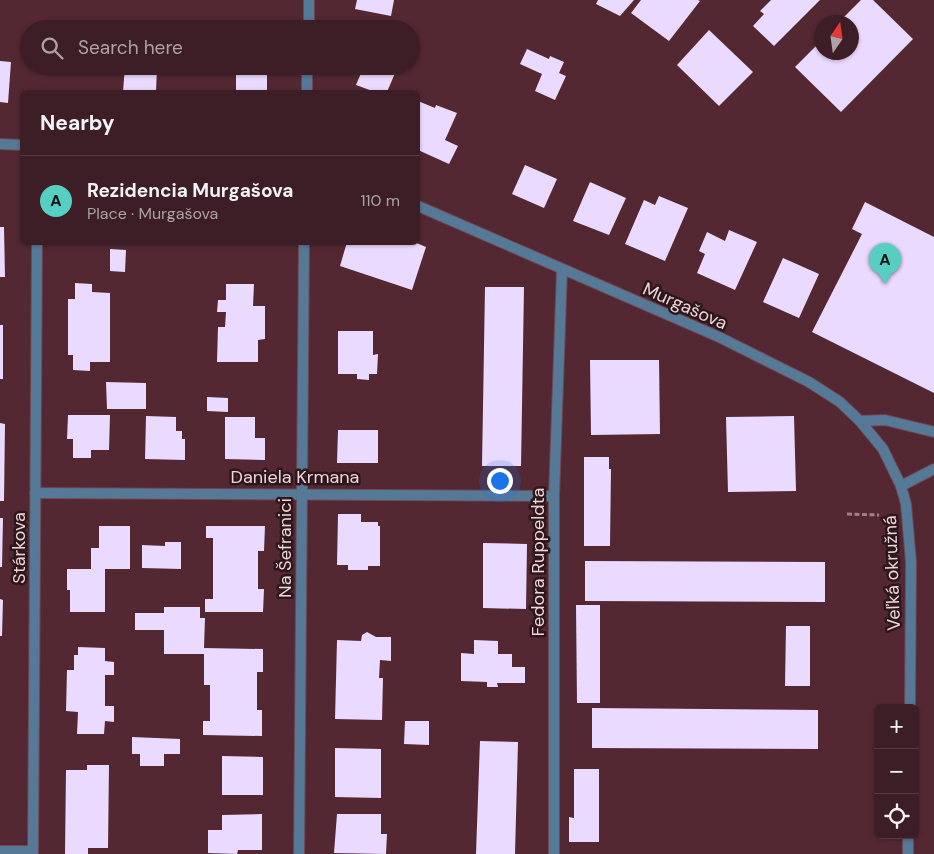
<!DOCTYPE html>
<html lang="en">
<head>
<meta charset="utf-8">
<style>
  body { margin:0; font-family:"DM Sans",sans-serif; background:#45272e; color:#f1f3f6 }
  .controls { position:absolute; right:15px; bottom:15px; display:grid; overflow:hidden; border-radius:8px; box-shadow:0 1px 4px #0004 }
  .controls button { width:45px; height:45px; display:grid; place-items:center; padding:0; border:0; border-bottom:1px solid #573c43; background:#3e1e26; color:#f1f3f6; font:25px sans-serif }
  .compass { position:absolute; left:814px; top:15px; width:45px; height:45px; border-radius:50%; background:#3e1e26; box-shadow:0 1px 4px #0004; rotate:13deg }
  .you { position:absolute; left:499px; top:480px; width:18px; height:18px; margin:-12px; border:4px solid #fff; border-radius:50%; background:#1a73e8; box-shadow:0 0 0 8px #1a73e833 }
  .badge { display:grid; place-items:center; width:32px; height:32px; border-radius:50%; background:#57cec2; color:#111; font-size:16px; font-weight:700 }
  .pin { position:absolute; translate:-50% -41px; filter:drop-shadow(0 1px 2px #0008) }
  .pin::after { content:''; position:absolute; top:26px; width:18px; height:15px; background:inherit; clip-path:polygon(0 0,100% 0,50% 100%) }
  .list { margin:0; padding:0; list-style:none }
  h2 { display:flex; justify-content:space-between; align-items:center; height:65px; margin:0; padding:0 20px; font-size:21px }
  h2 small { font-size:16px; font-weight:400; color:#ada2a7 }
  .list li { display:grid; grid-template-columns:32px 1fr auto; gap:15px; align-items:center; box-sizing:border-box; height:90px; padding:0 20px; border-top:1px solid #573c43 }
  .list b { display:block; font-size:19px; white-space:nowrap }
  .list p { margin:0; font-size:16px; white-space:nowrap; color:#ada2a7 }
  .list em { font-size:16px; font-style:normal; color:#ada2a7 }
  .icon { flex:none; width:28px; height:28px; fill:none; stroke:currentColor; stroke-width:2; stroke-linecap:round; stroke-linejoin:round }
  .map { position:relative; flex:none; width:934px; height:854px; overflow:hidden }
  .search { position:absolute; background:#3e1e26; box-shadow:0 1px 4px #0004; left:20px; top:20px; width:400px; height:55px; display:flex; align-items:center; gap:12px; box-sizing:border-box; padding:0 18px; border-radius:28px; color:#ada2a7; font-size:19px }
  .panel { position:absolute; background:#3e1e26; box-shadow:0 1px 4px #0004; left:20px; top:90px; width:400px; height:155px; border-radius:8px }
  .map>svg:first-child { display:block }
  .building { fill:#ebdaff }
  .lines { fill:none; stroke-linecap:round; stroke-linejoin:round }
  .minor-casing { stroke:#6f4750; stroke-width:12 }
  .path { stroke:#a58189; stroke-width:3; stroke-dasharray:5 2.5; stroke-linecap:butt }
  .minor { stroke:#567998; stroke-width:10 }
  .labels { text-anchor:middle; stroke-width:5; stroke-linejoin:round; paint-order:stroke }
  .street-label { font-size:18px; fill:#f1d4d9; stroke:#2c181c }
</style>
</head>
<body>
<div class="map">
<svg width="934" height="854" viewBox="0 0 934 854">
  <rect width="100%" height="100%" fill="#532832"/>
  <g class="building">
    <polygon points="357,0 394,0 391,16 355,9"/>
    <polygon points="598,0 634,0 620,16 596,4"/>
    <polygon points="641,0 698,0 700,1 669,41 631,13"/>
    <polygon points="771,0 820,0 774,46 753,26 764,14 760,11"/>
    <polygon points="861,0 873,0 913,39 841,112 795,67 822,40 822,52 852,52 852,22 839,22"/>
    <polygon points="709,30 753,72 719,106 677,65"/>
    <polygon points="527,49 549,59 550,56 564,62 559,73 566,76 555,100 535,91 542,74 520,64"/>
    <polygon points="0,61 11,62 8,103 0,102"/>
    <polygon points="125,66 157,67 156,92 123,92"/>
    <polygon points="364,66 398,66 387,92 375,92 356,85"/>
    <rect x="236" y="67" width="31" height="25"/>
    <polygon points="418,101 435,108 436,105 457,113 445,140 458,146 449,164 418,150"/>
    <polygon points="525,165 557,179 544,208 512,194"/>
    <polygon points="590,182 626,198 609,235 573,221"/>
    <polygon points="659,196 688,208 665,261 625,244 644,200 655,205"/>
    <polygon points="865,202 934,237 934,393 812,332 862,234 852,229"/>
    <polygon points="0,227 4,227 5,277 0,277"/>
    <polygon points="729,230 757,242 735,290 697,273 705,254 699,251 707,232 725,241"/>
    <polygon points="347,242 414,242 426,247 412,290 340,266"/>
    <polygon points="110,249 126,250 125,272 110,271"/>
    <polygon points="783,258 819,274 799,318 763,302"/>
    <polygon points="75,283 92,284 92,292 110,293 110,362 90,362 90,371 73,370 73,355 68,355 68,299 75,299"/>
    <polygon points="226,284 254,284 253,306 265,306 265,339 258,340 258,362 217,362 218,327 225,327 226,312 217,312 218,300 226,300"/>
    <polygon points="485,287 524,287 521,466 482,466"/>
    <rect x="0" y="325" width="3" height="54"/>
    <polygon points="338,331 373,331 373,355 378,354 377,374 369,374 369,380 357,379 357,374 338,374"/>
    <polygon points="590,360 659,360 660,434 591,435"/>
    <polygon points="106,382 146,383 146,409 107,409"/>
    <polygon points="207,397 228,398 228,412 207,411"/>
    <polygon points="68,415 110,415 109,450 91,450 91,458 73,458 73,439 67,439"/>
    <polygon points="146,416 176,417 176,431 182,431 182,439 185,439 185,460 145,459"/>
    <polygon points="794,416 796,491 728,492 726,417"/>
    <polygon points="225,417 255,417 255,438 265,438 265,460 225,459"/>
    <polygon points="0,423 5,424 4,501 0,501"/>
    <polygon points="338,430 378,430 378,463 337,463"/>
    <polygon points="584,457 609,457 609,469 611,469 610,546 584,546"/>
    <polygon points="338,514 361,514 361,522 378,522 378,526 380,526 380,566 368,566 368,570 348,570 348,565 337,565"/>
    <polygon points="0,518 3,518 2,567 0,567"/>
    <polygon points="99,526 130,526 130,569 105,569 105,612 70,612 70,590 67,590 67,569 91,569 91,548 99,548"/>
    <polygon points="206,526 265,526 264,551 258,551 258,589 264,589 263,612 205,612 205,599 213,599 213,538 206,538"/>
    <polygon points="165,542 181,542 181,569 142,568 142,545 165,546"/>
    <polygon points="483,543 527,544 526,609 483,608"/>
    <polygon points="585,561 825,562 825,602 585,601"/>
    <polygon points="0,599 3,600 2,636 0,636"/>
    <polygon points="576,605 600,605 600,703 577,703"/>
    <polygon points="164,607 200,607 200,618 205,618 204,648 263,649 263,672 257,672 257,710 262,710 262,736 203,735 203,721 210,721 210,685 204,685 204,654 164,654 164,630 135,630 135,613 164,613"/>
    <polygon points="786,626 810,626 810,686 785,686"/>
    <polygon points="367,632 376,637 391,637 391,661 380,660 379,678 383,678 382,720 335,719 337,640 361,641 362,635"/>
    <polygon points="474,640 498,641 498,654 512,654 512,667 525,667 525,683 497,683 498,687 487,687 487,682 461,681 461,653 474,654"/>
    <polygon points="78,647 105,648 105,661 114,662 114,675 105,675 105,706 114,706 114,722 105,721 104,734 77,734 78,712 66,711 67,670 74,670 74,655 78,655"/>
    <polygon points="592,708 818,710 818,749 592,748"/>
    <polygon points="405,721 429,721 429,745 404,744"/>
    <polygon points="132,737 180,739 180,754 164,754 164,766 140,766 140,754 132,754"/>
    <polygon points="480,741 518,742 515,854 476,854"/>
    <polygon points="335,748 381,749 381,798 335,797"/>
    <polygon points="222,756 263,757 263,795 222,795"/>
    <polygon points="87,765 109,765 108,848 88,848 88,854 65,854 66,770 87,770"/>
    <polygon points="574,769 599,769 599,842 569,842 569,817 574,818"/>
    <polygon points="262,814 262,850 238,850 237,854 208,853 208,830 222,830 222,815"/>
    <polygon points="337,814 381,814 381,834 387,834 386,854 334,853"/>
  </g>
  <g class="lines">
    <g class="minor-casing">
      <g id="minor">
        <polyline points="309,29 309,0"/>
        <polyline points="307,92 307,66"/>
        <polyline points="0,144 22,145"/>
        <polyline points="418,206 719,337 809,382 840,402 860,421 883,449 901,486 906,504 911,562 910,708"/>
        <polyline points="860,421 885,420 934,432"/>
        <polyline points="901,486 934,469"/>
        <polyline points="35,493 554,496"/>
        <polyline points="0,851 33,851"/>
        <polyline points="33,854 37,242"/>
        <polyline points="299,854 304,242"/>
        <polyline points="554,854 554,496 562,270"/>
        <polyline points="908,854 908,835"/>
      </g>
    </g>
    <polyline class="path" points="847,514 879,515"/>
    <use href="#minor" class="minor"/>
  </g>
  <g class="labels">
    <g class="street-label">
      <text transform="translate(685 306) rotate(24)" y="6">Murgašova</text>
      <text x="295" y="483">Daniela Krmana</text>
      <text transform="translate(19 548) rotate(-90)" y="6">Stárkova</text>
      <text transform="translate(285 548) rotate(-90)" y="6">Na Šefranici</text>
      <text transform="translate(538 562) rotate(-90)" y="6">Fedora Ruppeldta</text>
      <text transform="translate(892 573) rotate(-92)" y="6">Veľká okružná</text>
    </g>
  </g>
</svg>
<div class="controls">
<button>+</button>
<button>−</button>
<button><svg class="icon" aria-label="locate" viewBox="0 0 24 24"><circle cx="12" cy="12" r="6"/><path d="M12 2v4M12 18v4M2 12h4M18 12h4"/></svg></button>
</div>
<svg class="compass" viewBox="-18 -18 36 36"><path d="M0-13l5 13h-10z" fill="#e53935"/><path d="M0 13l5-13h-10z" fill="#ada2a7"/></svg>
<div class="you"></div>
<div class="pin badge" style="left:885px;top:284px">A</div>
<div class="search"><svg class="icon" aria-label="search" viewBox="0 0 24 24"><circle cx="10" cy="10" r="6"/><path d="M15 15l6 6"/></svg>Search here</div>
<section class="panel">
<h2>Nearby<small></small></h2>
<ul class="list">
<li><span class="badge">A</span><div><b>Rezidencia Murgašova</b><p>Place · Murgašova</p></div><em>110 m</em></li>
</ul>
</section>
</div>
</body>
</html>
